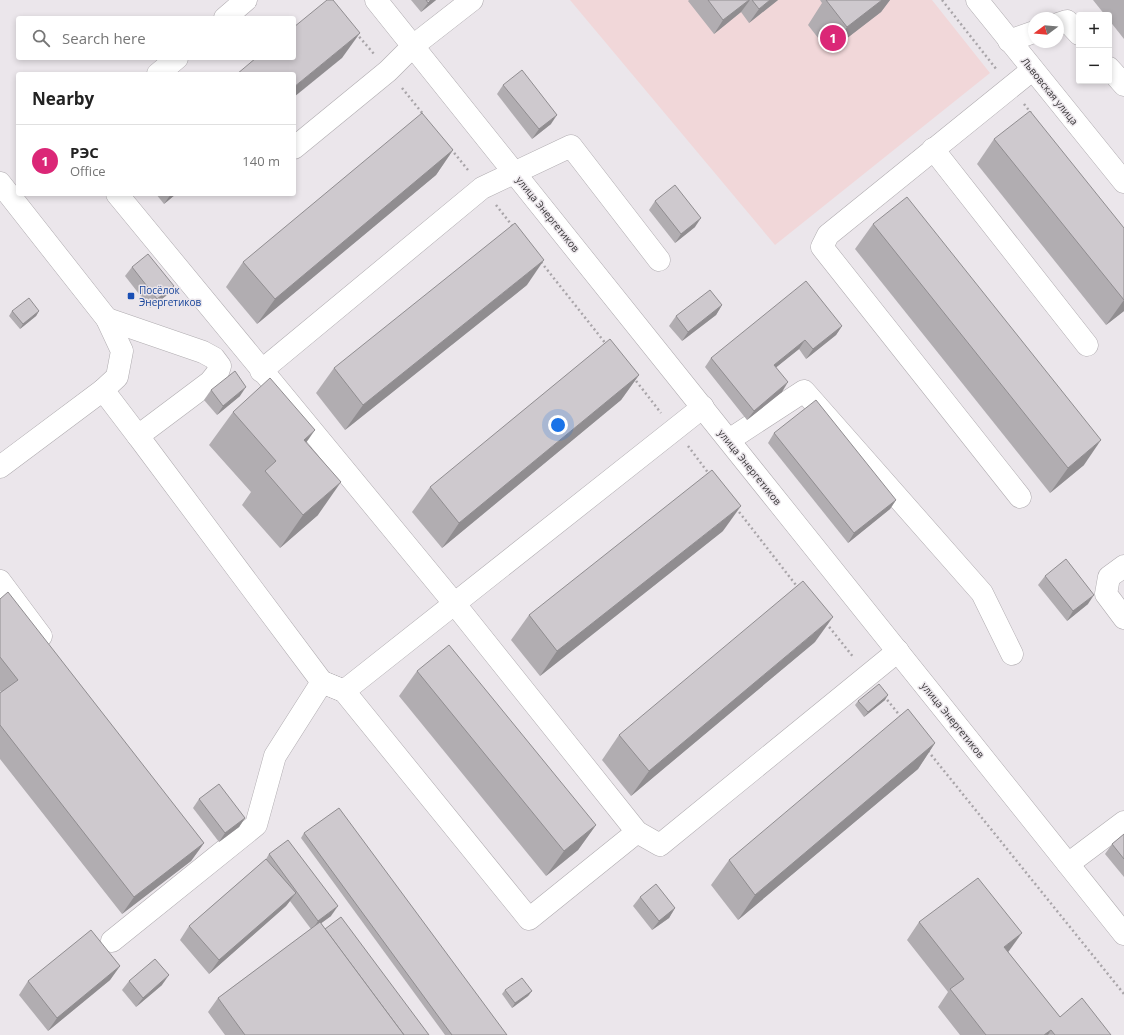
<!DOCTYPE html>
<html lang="en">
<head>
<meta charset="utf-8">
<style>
  body { margin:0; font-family:"Open Sans",sans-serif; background:#f2f2f2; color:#222 }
  .controls { position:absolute; right:12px; top:12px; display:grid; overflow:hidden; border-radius:4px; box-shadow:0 2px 6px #0003 }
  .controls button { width:36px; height:36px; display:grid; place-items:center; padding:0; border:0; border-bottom:1px solid #e0e0e0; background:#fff; color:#222; font:20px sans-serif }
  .compass { position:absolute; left:1028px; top:12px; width:36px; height:36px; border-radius:50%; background:#fff; box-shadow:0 2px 6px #0003; rotate:254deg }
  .you { position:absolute; left:558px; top:425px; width:14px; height:14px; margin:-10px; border:3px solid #fff; border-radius:50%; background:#1a73e8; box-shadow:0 0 0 6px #1a73e833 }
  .badge { display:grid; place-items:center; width:26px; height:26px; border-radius:50%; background:#db2777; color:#fff; font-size:13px; font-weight:700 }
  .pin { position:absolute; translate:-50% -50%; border:2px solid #fff; box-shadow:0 1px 4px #0006 }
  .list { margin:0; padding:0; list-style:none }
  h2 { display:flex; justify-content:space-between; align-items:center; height:52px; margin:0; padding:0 16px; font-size:17px }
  h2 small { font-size:13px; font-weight:400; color:#767676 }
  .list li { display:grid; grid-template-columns:26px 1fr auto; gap:12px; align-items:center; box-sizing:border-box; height:72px; padding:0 16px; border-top:1px solid #e0e0e0 }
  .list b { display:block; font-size:15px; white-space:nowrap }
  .list p { margin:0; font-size:13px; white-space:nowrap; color:#767676 }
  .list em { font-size:13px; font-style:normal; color:#767676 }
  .icon { flex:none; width:22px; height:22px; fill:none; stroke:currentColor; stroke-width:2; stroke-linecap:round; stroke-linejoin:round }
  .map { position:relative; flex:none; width:1124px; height:1035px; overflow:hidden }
  .search { position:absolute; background:#fff; box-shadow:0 2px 6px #0003; left:16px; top:16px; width:280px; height:44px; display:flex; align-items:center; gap:10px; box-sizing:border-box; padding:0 14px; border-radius:4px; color:#767676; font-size:15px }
  .panel { position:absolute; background:#fff; box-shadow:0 2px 6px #0003; left:16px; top:72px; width:280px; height:124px; border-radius:4px }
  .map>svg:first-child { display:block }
  .commercial { fill:#f1d7d9 }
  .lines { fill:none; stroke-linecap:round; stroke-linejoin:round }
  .minor-casing { stroke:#b0acb0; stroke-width:23 }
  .path { stroke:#a9a5a9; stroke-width:2.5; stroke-dasharray:2 3; stroke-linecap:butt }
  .minor { stroke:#fff; stroke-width:22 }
  .wall { fill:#b1adb1 }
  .shaded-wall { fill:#908d90 }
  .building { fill:#cec9ce; stroke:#908d90 }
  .transit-dot { fill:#1a4fb4; stroke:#ebe6eb; stroke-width:1.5 }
  .labels { text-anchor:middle; stroke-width:3; stroke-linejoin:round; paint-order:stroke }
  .street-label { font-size:10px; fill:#373537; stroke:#ebe6eb }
  .transit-label { font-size:10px; fill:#164399; stroke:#ebe6eb; text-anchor:start }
</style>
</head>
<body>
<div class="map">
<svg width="1124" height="1035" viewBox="0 0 1124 1035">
  <rect width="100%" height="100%" fill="#ebe6eb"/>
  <polygon class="commercial" points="570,0 932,0 990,73 775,245"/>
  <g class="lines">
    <g class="minor-casing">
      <g id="minor">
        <polyline points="376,0 1124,934"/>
        <polyline points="977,0 1124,182"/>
        <polyline points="225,18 246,0"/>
        <polyline points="1058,24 1067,21 1079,34"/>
        <polyline points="1009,41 1034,32"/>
        <polyline points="1109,68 1124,85"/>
        <polyline points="158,74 177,58"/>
        <polyline points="294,148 388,71 413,46 472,0"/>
        <polyline points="933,149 1087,345"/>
        <polyline points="0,183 107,319 122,351 117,377 103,390 0,467"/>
        <polyline points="117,194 454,603 637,832 660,845 898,651"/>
        <polyline points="261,371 482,188 571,146 659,260"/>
        <polyline points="103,390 138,436 210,382 218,372 220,366 214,358 203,352 107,319"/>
        <polyline points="138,436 322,682 344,691 529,919 637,832"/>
        <polyline points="729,440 804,391 982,593 1012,654"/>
        <polyline points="1020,497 822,247 828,235 1032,70"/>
        <polyline points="1124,566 1109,577 1106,594 1124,618"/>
        <polyline points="0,581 41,636"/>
        <polyline points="1068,864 1124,822"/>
        <polyline points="112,941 256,825 275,756 322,682 344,691 703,407"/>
      </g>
    </g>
    <g class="path">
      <polyline points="942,0 997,70"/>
      <polyline points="356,33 374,54"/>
      <polyline points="402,88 423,114"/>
      <polyline points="1024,104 1031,113"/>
      <polyline points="451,149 468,170"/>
      <polyline points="496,205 514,228"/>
      <polyline points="541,262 606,344"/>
      <polyline points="633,377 661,413"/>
      <polyline points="688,446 709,474"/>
      <polyline points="736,508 799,589"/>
      <polyline points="826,623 854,658"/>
      <polyline points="884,696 901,717"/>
      <polyline points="928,751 1124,994"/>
    </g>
    <use href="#minor" class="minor"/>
  </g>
  <g class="wall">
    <polygon points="411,0 436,0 421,12"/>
    <polygon points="689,0 778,0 749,23 741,12 714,34 688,1"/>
    <polygon points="820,0 890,0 881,12 829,52 808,25 822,3"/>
    <polygon points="1093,0 1124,0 1124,39 1109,20 1109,15 1105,15"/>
    <polygon points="503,85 551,124 532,139 497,94"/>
    <polygon points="994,139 1124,228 1124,311 1106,325 977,164"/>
    <polygon points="453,150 436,175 257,324 226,287 243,262"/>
    <polygon points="156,194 176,194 164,204"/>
    <polygon points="655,201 695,227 675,243 649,210"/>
    <polygon points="873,224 1084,465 1050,493 855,249"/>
    <polygon points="132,267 174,286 167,295 150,308 125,276"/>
    <polygon points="527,285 345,430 316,393 334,368"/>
    <polygon points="722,305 716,315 682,341 669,326 676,316"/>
    <polygon points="12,311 39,311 36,316 20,329 9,316"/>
    <polygon points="842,326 836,335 806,359 799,349 776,367 782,392 747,420 705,367 711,358"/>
    <polygon points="639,375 621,400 442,548 412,512 430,487"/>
    <polygon points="211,390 240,396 217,415 204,400"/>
    <polygon points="233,412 306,443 318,515 280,548 242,505 251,492 209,445"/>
    <polygon points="774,433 896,500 890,509 848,543 768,443"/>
    <polygon points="723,531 540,676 511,640 529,615"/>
    <polygon points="1045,576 1088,604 1067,621 1038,585"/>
    <polygon points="0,599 204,843 191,861 122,914 0,759 0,693 1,692 0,691"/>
    <polygon points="815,642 631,796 602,760 619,735"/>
    <polygon points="417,671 596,825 578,850 546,876 399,696"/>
    <polygon points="885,700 864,717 855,705 858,701"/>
    <polygon points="935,743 918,769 738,920 711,885 729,860"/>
    <polygon points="199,799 245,818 239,827 219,842 193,808"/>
    <polygon points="304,833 507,1035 445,1035 301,838"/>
    <polygon points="1124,834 1124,877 1105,854 1112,844"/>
    <polygon points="269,854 331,916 321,923 325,929 429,1035 225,1035 208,1012 218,998 311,929 290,901 286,906 209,974 180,940 189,926 266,859"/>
    <polygon points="640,897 675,908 669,918 652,930 633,906"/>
    <polygon points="919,922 1009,951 1008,952 1060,1017 1111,1035 960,1035 938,1007 948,992 907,940"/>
    <polygon points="120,966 110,980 48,1031 19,995 28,981"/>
    <polygon points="129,981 162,985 136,1007 122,990"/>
    <polygon points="505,990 532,991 528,996 512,1008 502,994"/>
  </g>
  <g class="shaded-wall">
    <polygon points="431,0 436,0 421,12 428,3"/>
    <polygon points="749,0 750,0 741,12 714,34 723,20"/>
    <polygon points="770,0 778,0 749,23 759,9"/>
    <polygon points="882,0 890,0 881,12 829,52 847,27"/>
    <polygon points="360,33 342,58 294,97 294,87"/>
    <polygon points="557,115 551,124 532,139 539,129"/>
    <polygon points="453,150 436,175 257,324 275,299"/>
    <polygon points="171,194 176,194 164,204"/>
    <polygon points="701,218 695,227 675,243 681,234"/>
    <polygon points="544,260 527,285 345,430 363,405"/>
    <polygon points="174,286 167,295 150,308 157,299"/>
    <polygon points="1124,300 1124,311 1106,325"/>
    <polygon points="722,305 716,315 682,341 688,332"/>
    <polygon points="39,311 36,316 20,329 23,324"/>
    <polygon points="842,326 836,335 806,359 813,349"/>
    <polygon points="805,340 799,349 768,374 774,365"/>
    <polygon points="639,375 621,400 442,548 459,523"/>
    <polygon points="788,382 782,392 747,420 754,411"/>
    <polygon points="246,387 240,396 217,415 223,406"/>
    <polygon points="315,430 292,463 304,440"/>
    <polygon points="1101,440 1084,465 1050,493 1068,468"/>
    <polygon points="341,482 318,515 280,548 303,515"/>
    <polygon points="896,500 890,509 848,543 854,533"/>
    <polygon points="741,506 723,531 540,676 557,651"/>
    <polygon points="1094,595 1088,604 1067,621 1073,611"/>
    <polygon points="833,617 815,642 631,796 649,771"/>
    <polygon points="888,695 885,700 864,717 868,712"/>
    <polygon points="935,743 918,769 738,920 755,895"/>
    <polygon points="245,818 239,827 219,842 225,833"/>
    <polygon points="596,825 578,850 546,876 564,851"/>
    <polygon points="204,843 191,861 122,914 134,897"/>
    <polygon points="296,893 286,906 209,974 219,960"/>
    <polygon points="338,906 331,916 312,930 318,921"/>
    <polygon points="675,908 669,918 652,930 659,921"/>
    <polygon points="1022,933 1009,951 992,965 1004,947"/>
    <polygon points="120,966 110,980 48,1031 57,1018"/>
    <polygon points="169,975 162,985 136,1007 143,998"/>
    <polygon points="532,991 528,996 512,1008 515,1003"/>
    <polygon points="1051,1030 1048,1035 1044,1035"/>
  </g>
  <g class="building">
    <polygon points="327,0 333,0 360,33 294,87 294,74 237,74 256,58 294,58 294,27"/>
    <polygon points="426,0 431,0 428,3"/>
    <polygon points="708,0 749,0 723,20"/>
    <polygon points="752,0 770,0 759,9"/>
    <polygon points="826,0 882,0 847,27"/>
    <polygon points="522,70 557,115 539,129 503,85"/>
    <polygon points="1030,111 1124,228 1124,300 994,139"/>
    <polygon points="422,113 453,150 275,299 243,262"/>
    <polygon points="675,185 701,218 681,234 655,201"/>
    <polygon points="907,197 1101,440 1068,468 873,224"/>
    <polygon points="515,223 544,260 363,405 334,368"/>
    <polygon points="148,254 174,286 157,299 132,267"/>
    <polygon points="806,281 842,326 813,349 805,340 774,365 788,382 754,411 711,358"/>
    <polygon points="710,290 722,305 688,332 676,316"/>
    <polygon points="29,298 39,311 23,324 12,311"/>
    <polygon points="610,339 639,375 459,523 430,487"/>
    <polygon points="235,371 246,387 223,406 211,390"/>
    <polygon points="270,378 315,430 304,440 341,482 303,515 265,471 276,461 233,412"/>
    <polygon points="816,400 896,500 854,533 774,433"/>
    <polygon points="712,470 741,506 557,651 529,615"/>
    <polygon points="1066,559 1094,595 1073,611 1045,576"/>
    <polygon points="803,581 833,617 649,771 619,735"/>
    <polygon points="8,592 204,843 134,897 0,725 0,693 18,680 0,657 0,599"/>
    <polygon points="449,645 596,825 564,851 417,671"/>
    <polygon points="879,684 888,695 868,712 858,701"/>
    <polygon points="908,709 935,743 755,895 729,860"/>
    <polygon points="219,784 245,818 225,833 199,799"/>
    <polygon points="339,808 507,1035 452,1035 304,833"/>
    <polygon points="1124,834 1124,859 1112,844"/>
    <polygon points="288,840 338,906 318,921 269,854"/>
    <polygon points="266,859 296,893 219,960 189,926"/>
    <polygon points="978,878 1022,933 1004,947 1060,1017 1082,998 1111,1035 1055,1035 1051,1030 1044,1035 986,1035 950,989 964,979 919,922"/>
    <polygon points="656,884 675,908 659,921 640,897"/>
    <polygon points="341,917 429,1035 404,1035 325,929"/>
    <polygon points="320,922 404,1035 245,1035 218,998"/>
    <polygon points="91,930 120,966 57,1018 28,981"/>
    <polygon points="155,959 169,975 143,998 129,981"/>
    <polygon points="522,978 532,991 515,1003 505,990"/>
  </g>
  <rect class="transit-dot" x="127" y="292" width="8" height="8" rx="2"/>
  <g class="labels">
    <g class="street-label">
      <text transform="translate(1050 91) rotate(51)" y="4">Львовская улица</text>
      <text transform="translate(548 214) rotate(51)" y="4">улица Энергетиков</text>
      <text transform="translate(750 467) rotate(51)" y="4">улица Энергетиков</text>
      <text transform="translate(953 720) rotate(51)" y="4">улица Энергетиков</text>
    </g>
    <g class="transit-label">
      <text x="139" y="294">Посёлок<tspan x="139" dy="12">Энергетиков</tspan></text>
    </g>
  </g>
</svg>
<div class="controls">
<button>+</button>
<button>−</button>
</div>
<svg class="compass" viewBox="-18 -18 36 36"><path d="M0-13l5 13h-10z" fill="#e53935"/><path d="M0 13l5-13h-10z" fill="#767676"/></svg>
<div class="you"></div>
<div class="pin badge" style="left:833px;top:38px">1</div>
<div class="search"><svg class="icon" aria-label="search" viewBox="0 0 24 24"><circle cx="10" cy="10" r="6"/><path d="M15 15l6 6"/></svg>Search here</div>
<section class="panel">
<h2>Nearby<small></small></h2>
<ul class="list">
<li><span class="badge">1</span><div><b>РЭС</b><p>Office</p></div><em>140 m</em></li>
</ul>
</section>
</div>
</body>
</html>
